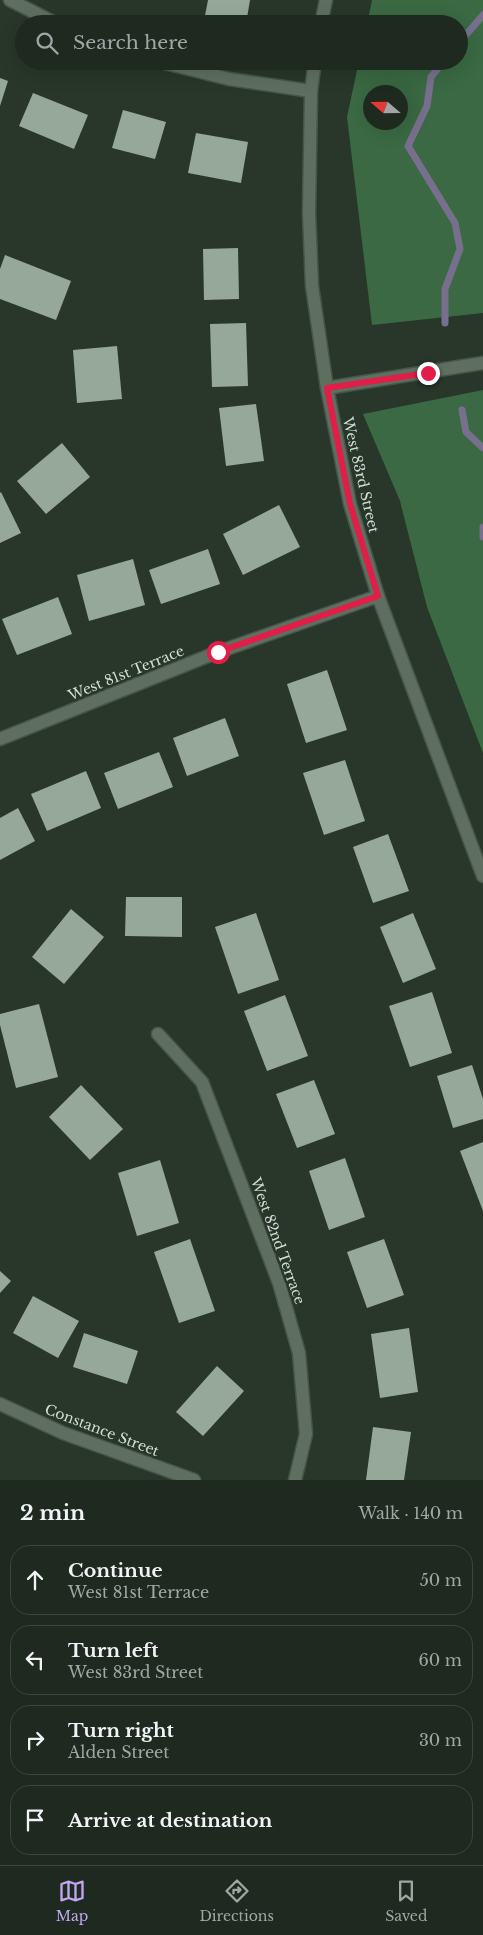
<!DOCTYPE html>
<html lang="en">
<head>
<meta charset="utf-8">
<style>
  body { margin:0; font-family:"Libre Baskerville",serif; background:#263129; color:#f1f3f6 }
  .compass { position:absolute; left:363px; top:85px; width:45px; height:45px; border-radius:50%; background:#1e2920; box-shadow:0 5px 20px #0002; rotate:290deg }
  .stop { position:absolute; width:15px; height:15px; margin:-11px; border:4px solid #e11d48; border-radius:50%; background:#fff }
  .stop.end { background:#e11d48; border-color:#fff; box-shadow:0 1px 5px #0008 }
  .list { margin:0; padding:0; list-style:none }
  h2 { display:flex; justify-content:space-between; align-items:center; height:65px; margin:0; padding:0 20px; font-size:21px }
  h2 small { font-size:16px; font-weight:400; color:#a1a6a5 }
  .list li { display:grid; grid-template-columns:32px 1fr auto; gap:15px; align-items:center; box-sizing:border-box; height:70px; margin:0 10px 10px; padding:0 10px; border:1px solid #3c453e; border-radius:20px }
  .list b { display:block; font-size:19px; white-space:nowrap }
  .list p { margin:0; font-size:16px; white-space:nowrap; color:#a1a6a5 }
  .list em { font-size:16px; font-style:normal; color:#a1a6a5 }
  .icon { flex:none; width:28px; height:28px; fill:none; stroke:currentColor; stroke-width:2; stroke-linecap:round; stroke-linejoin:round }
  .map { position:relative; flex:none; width:483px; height:1480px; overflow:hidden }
  .search { position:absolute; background:#1e2920; box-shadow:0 5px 20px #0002; left:15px; right:15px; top:15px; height:55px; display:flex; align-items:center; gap:12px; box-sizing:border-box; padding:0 18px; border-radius:28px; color:#a1a6a5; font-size:19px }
  .sheet { height:385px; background:#1e2920 }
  nav { display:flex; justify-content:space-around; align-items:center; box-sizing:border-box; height:70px; border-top:1px solid #3c453e; background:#1e2920; font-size:14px; color:#a1a6a5 }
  nav a { display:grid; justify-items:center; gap:2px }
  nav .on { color:#c3a7f2 }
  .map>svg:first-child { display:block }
  .forest { fill:#3a6943; fill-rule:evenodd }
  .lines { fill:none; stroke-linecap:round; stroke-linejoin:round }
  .stream { stroke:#786f8e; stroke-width:7 }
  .building { fill:#96a898 }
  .minor-casing { stroke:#465449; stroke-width:15 }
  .minor { stroke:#5e6f60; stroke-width:12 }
  .route { stroke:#e11d48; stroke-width:6 }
  .labels { text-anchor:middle; stroke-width:5; stroke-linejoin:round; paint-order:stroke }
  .street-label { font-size:14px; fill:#d2dcd3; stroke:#28372a }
</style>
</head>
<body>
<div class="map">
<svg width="483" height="1480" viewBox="0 0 483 1480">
  <rect width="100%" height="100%" fill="#28372a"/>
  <g class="forest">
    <path d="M372 0H483V313L372 325 347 117 359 61H459V24H367ZM370 92H400V122H370Z"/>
    <polygon points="483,390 483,753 427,607 400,501 363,414"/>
  </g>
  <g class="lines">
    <g class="stream">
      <polyline points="459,43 483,15"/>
      <polyline points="444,61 431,77 427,106 408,146 455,223 460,249 445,289 445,323"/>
      <polyline points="462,410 466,432 483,448"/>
      <polyline points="483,527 483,537"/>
    </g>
  </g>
  <g class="building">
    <polygon points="208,0 250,0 246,24 223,24 204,21"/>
    <polygon points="0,78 8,81 0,106"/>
    <polygon points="33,93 88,115 74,149 19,126"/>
    <polygon points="123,110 166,122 155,159 112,148"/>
    <polygon points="196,133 248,142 241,183 188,173"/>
    <polygon points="238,248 239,299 204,300 203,249"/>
    <polygon points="5,255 71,281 56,320 0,299 0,269"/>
    <polygon points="246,323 248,386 212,387 210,324"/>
    <polygon points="117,346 122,399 77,403 73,350"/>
    <polygon points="256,404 264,461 226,466 219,408"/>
    <polygon points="62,443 90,477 46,514 17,481"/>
    <polygon points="1,492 21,533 0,543 0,493"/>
    <polygon points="279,505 300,547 243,575 223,534"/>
    <polygon points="208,549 220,584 161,604 149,570"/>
    <polygon points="133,559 145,605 89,621 77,575"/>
    <polygon points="58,597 72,634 17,655 2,619"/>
    <polygon points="327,670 347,730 306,743 287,684"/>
    <polygon points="225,718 239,756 187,776 173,738"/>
    <polygon points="159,752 173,787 118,809 104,773"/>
    <polygon points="345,760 365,821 324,835 303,773"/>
    <polygon points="86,771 101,808 47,831 31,794"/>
    <polygon points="18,808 35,841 0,860 0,818"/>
    <polygon points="388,834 409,891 373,903 353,847"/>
    <polygon points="126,897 182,897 182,937 125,936"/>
    <polygon points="71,909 104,937 64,984 32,957"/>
    <polygon points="256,913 279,980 238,994 215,927"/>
    <polygon points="413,913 436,969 403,983 380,927"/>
    <polygon points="432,992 452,1053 410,1067 389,1006"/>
    <polygon points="285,995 308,1056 267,1071 244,1011"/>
    <polygon points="39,1004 58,1077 16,1088 0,1025 0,1014"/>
    <polygon points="472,1065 483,1099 483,1119 453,1128 437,1076"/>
    <polygon points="314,1080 335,1134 297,1148 276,1094"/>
    <polygon points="81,1085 123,1129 90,1160 49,1117"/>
    <polygon points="483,1142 483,1211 460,1151"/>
    <polygon points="345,1158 365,1217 329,1230 309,1171"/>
    <polygon points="160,1160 179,1223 137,1236 118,1173"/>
    <polygon points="190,1239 215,1311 179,1323 154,1252"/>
    <polygon points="384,1239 404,1295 367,1308 347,1252"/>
    <polygon points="0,1271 11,1281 0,1293"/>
    <polygon points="33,1296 79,1321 58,1358 13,1333"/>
    <polygon points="409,1328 418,1392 380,1398 371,1334"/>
    <polygon points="84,1333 138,1351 127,1384 73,1367"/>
    <polygon points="217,1366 244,1391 203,1436 176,1412"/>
    <polygon points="373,1427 411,1432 404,1480 366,1480"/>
  </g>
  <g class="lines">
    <g class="minor-casing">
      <g id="minor">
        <polyline points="10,0 57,24"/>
        <polyline points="321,24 326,0"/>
        <polyline points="157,61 229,79 311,91"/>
        <polyline points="315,61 311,91 309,213 312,286 327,388 350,504 378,596 483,876"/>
        <polyline points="327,388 483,363"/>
        <polyline points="0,739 218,652 378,596"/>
        <polyline points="158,1034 202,1082 279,1283 299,1353 306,1434 295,1480"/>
        <polyline points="0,1404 63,1433 194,1480"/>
      </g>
    </g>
    <use href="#minor" class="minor"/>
  </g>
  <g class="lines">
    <polyline class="route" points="218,652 378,596 350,504 327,388 428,373"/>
  </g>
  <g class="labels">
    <g class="street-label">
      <text transform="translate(361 475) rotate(77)" y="5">West 83rd Street</text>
      <text transform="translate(126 673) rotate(-22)" y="5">West 81st Terrace</text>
      <text transform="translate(278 1241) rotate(70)" y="5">West 82nd Terrace</text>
      <text transform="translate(102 1430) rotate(21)" y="5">Constance Street</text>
    </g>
  </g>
</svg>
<svg class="compass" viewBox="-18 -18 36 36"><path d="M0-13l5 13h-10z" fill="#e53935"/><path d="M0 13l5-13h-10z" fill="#a1a6a5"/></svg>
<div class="stop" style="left:218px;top:652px"></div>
<div class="stop end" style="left:428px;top:373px"></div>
<div class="search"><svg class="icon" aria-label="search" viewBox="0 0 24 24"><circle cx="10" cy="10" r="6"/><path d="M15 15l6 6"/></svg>Search here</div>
</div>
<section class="sheet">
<h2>2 min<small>Walk · 140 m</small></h2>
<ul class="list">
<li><svg class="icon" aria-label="ahead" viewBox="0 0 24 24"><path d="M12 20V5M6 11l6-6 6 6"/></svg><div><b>Continue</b><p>West 81st Terrace</p></div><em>50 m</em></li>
<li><svg class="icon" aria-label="left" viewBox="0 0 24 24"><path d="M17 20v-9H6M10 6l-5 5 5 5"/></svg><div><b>Turn left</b><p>West 83rd Street</p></div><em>60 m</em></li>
<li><svg class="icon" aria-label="right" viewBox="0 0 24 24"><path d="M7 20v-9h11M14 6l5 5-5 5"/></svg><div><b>Turn right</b><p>Alden Street</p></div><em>30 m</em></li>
<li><svg class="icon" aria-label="arrive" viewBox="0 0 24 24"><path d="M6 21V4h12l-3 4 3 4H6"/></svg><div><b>Arrive at destination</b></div></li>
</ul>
</section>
<nav>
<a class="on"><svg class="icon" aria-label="map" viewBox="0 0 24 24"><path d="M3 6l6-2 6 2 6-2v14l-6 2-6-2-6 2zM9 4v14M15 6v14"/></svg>Map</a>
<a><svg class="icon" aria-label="directions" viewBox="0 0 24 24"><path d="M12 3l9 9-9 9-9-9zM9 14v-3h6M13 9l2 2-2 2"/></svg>Directions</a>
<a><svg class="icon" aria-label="saved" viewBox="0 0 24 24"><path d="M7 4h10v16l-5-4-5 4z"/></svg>Saved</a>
</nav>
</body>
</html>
